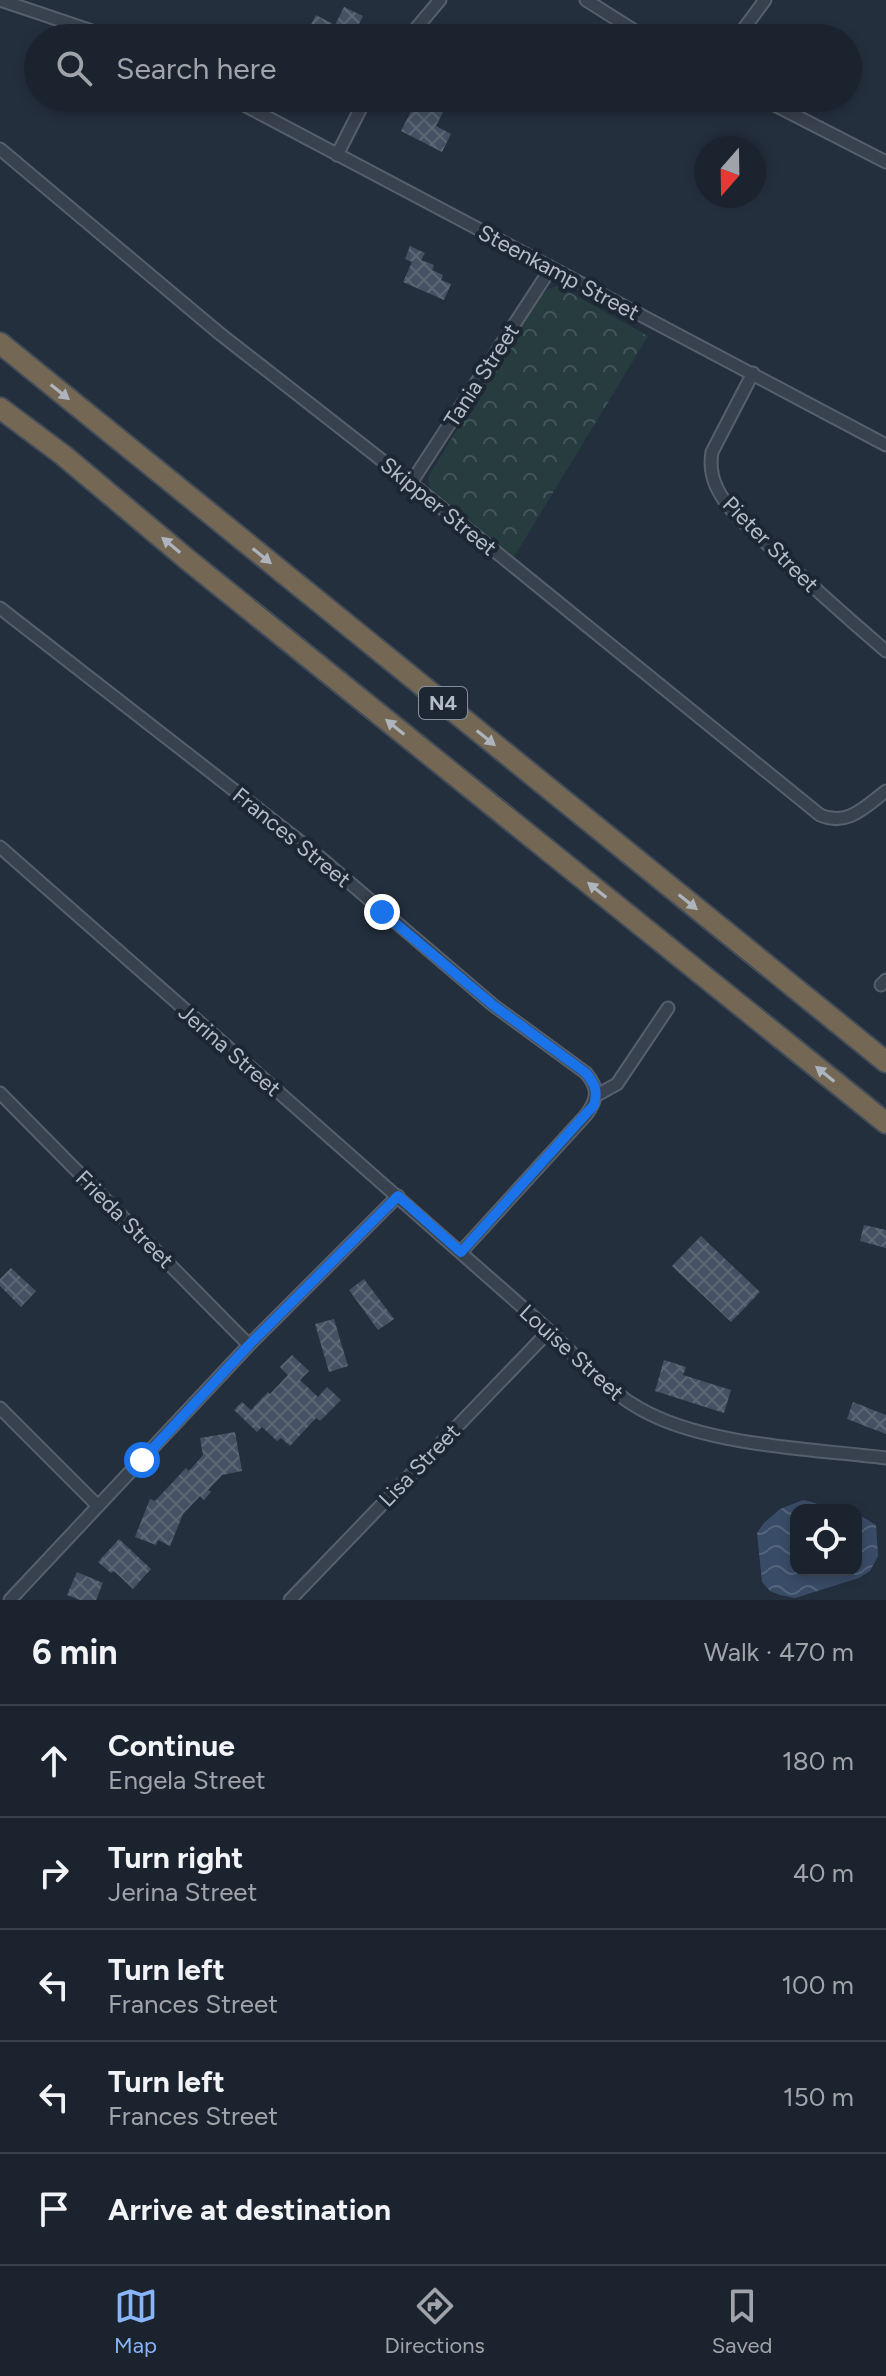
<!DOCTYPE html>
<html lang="en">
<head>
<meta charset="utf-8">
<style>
  body { margin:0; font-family:Figtree,sans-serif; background:#282f3a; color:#f1f3f6 }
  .controls { position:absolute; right:24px; bottom:24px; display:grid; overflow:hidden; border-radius:16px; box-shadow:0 4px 12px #0003 }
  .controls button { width:72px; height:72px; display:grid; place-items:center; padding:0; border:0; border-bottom:2px solid #39404a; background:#1b232e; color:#f1f3f6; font:40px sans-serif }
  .compass { position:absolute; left:694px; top:136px; width:72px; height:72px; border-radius:50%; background:#1b232e; box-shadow:0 4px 12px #0003; rotate:200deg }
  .stop { position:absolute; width:24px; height:24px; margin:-18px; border:6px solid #1a73e8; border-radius:50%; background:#fff }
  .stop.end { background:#1a73e8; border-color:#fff; box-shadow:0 2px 8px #0008 }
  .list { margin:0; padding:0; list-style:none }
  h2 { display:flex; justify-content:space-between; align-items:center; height:104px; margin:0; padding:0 32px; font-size:34px }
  h2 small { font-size:26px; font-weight:400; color:#a0a4aa }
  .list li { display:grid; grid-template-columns:52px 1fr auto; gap:24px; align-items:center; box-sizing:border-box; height:112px; padding:0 32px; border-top:2px solid #39404a }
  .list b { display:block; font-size:30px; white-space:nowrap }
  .list p { margin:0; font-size:26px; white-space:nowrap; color:#a0a4aa }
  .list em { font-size:26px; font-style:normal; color:#a0a4aa }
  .icon { flex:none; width:44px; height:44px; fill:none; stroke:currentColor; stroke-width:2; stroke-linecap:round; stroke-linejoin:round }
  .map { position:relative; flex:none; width:886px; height:1600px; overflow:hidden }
  .search { position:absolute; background:#1b232e; box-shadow:0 4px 12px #0003; left:24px; right:24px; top:24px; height:88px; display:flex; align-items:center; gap:20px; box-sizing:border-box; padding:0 28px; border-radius:44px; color:#a0a4aa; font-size:30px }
  .sheet { height:664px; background:#1b232e }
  nav { display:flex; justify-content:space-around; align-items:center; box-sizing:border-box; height:112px; border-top:2px solid #39404a; background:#1b232e; font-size:22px; color:#a0a4aa }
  nav a { display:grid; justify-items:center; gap:4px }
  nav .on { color:#8ab4f8 }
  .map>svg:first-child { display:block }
  .forest { fill:url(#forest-crowns) }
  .water { fill:url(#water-waves) }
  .building { fill:url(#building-cross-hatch) }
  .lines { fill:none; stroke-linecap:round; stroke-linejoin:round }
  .street-casing { stroke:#565f6c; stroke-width:15 }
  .highway-casing { stroke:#434c59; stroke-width:24 }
  .street { stroke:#38414e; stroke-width:11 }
  .highway { stroke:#746855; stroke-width:20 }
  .oneway { fill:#aeb4bd }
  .route { stroke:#1a73e8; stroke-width:10 }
  .labels { text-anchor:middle; stroke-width:8; stroke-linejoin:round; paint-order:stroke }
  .shield { fill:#1d2633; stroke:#878f9c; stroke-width:2 }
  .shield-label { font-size:20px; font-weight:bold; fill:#b4bcc9 }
  .street-label { font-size:22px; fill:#b4bcc9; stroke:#1d2633 }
</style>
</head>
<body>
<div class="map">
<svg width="886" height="1600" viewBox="0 0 886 1600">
  <defs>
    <pattern id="forest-crowns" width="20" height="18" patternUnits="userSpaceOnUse" patternTransform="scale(2)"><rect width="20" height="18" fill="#263c3f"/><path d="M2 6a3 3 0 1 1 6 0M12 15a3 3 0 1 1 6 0" fill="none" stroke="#435659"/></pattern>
    <pattern id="water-waves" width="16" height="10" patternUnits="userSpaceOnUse" patternTransform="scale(2)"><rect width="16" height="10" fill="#394c67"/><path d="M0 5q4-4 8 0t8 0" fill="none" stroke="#53647b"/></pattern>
    <pattern id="building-cross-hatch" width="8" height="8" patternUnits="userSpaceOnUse" patternTransform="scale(2)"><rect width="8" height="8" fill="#455162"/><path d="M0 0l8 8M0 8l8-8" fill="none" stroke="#5d6877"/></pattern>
  </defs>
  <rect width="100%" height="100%" fill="#242f3e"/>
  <polygon class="forest" points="558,286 648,336 514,557 434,494 429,486 428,477 537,299 548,289"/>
  <path class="water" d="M803 1500C816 1502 827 1509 838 1510H796V1570H856V1513L876 1525 878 1556 870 1571 859 1578 795 1598 780 1595 770 1591 762 1582 757 1533 764 1523 780 1509Z"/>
  <g class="building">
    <polygon points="344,7 363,16 357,28 361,30 357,38 318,38 307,32 316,15 335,25"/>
    <polygon points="418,98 436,98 447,104 436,126 451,134 442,152 401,131"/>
    <polygon points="410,246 425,253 421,260 434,265 432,270 443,275 441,280 451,284 444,300 403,282 412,262 405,259"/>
    <polygon points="864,1225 886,1230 886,1248 860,1241"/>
    <polygon points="701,1236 760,1292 731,1322 672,1266"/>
    <polygon points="11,1268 36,1291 21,1307 0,1286 0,1279"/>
    <polygon points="364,1279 394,1319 378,1330 349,1290"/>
    <polygon points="334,1319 348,1366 329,1372 315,1324"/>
    <polygon points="292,1355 309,1371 300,1380 318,1397 327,1387 341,1400 320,1421 316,1418 290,1446 281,1438 277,1441 262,1427 257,1432 234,1410 242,1402 251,1410 268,1392 270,1394 288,1375 280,1367"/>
    <polygon points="664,1360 686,1367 683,1375 731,1390 724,1413 655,1391"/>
    <polygon points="853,1402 886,1415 886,1434 847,1419"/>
    <polygon points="235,1432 242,1471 222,1475 208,1490 211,1492 204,1500 200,1496 183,1514 170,1546 158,1540 156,1545 135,1537 150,1499 155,1501 186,1468 189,1471 203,1455 200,1438"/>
    <polygon points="119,1539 151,1569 133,1589 114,1571 111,1573 98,1562"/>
    <polygon points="77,1572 103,1583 96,1600 80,1600 67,1595"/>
  </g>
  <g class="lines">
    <g class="street-casing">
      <g id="street">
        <polyline points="0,0 113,38"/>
        <polyline points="586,0 646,38"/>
        <polyline points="408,38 440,0"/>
        <polyline points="737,38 765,0"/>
        <polyline points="231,98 886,445"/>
        <polyline points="761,98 886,162"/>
        <path d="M0 149 219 333 411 483 820 815C847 827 865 807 886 791"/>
        <polyline points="337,155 366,98"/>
        <path d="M753 373 712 452C710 464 711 476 717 488 727 510 749 527 766 543 805 580 845 616 886 651"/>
        <polyline points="411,483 551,268"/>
        <path d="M0 608 316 854 493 1005 586 1073C599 1088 598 1099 586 1115L461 1252"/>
        <path d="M0 847C151 980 303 1112 453 1246 485 1274 517 1302 548 1330 580 1360 609 1394 650 1414 715 1446 813 1449 886 1458"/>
        <polyline points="881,985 886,980"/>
        <polyline points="0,1093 249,1345"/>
        <polyline points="597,1095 617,1084 668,1008"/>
        <polyline points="0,1408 98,1506"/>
        <polyline points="10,1600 249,1345 398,1196"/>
        <polyline points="290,1600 549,1331"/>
      </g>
    </g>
    <g class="highway-casing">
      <g id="highway">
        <polyline points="0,343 886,1062"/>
        <polyline points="0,408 63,455 188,560 886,1123"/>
      </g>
    </g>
    <use href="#street" class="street"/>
    <use href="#highway" class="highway"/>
  </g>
  <defs><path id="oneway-solid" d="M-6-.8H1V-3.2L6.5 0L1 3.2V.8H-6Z" transform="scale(2)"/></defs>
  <g class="oneway">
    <use href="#oneway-solid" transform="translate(60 392) rotate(39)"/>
    <use href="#oneway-solid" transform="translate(171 545) rotate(-140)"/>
    <use href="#oneway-solid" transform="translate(262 556) rotate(39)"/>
    <use href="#oneway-solid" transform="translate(395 727) rotate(-141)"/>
    <use href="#oneway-solid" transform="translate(486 738) rotate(39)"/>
    <use href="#oneway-solid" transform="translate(597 890) rotate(-141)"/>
    <use href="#oneway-solid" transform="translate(688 902) rotate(39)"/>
    <use href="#oneway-solid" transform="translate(825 1074) rotate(-141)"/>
  </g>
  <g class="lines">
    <path class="route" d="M142 1460 249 1345 398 1196 461 1252 594 1105C598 1091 595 1084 586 1073L493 1005 382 912"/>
  </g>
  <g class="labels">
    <rect class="shield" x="419" y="687" width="48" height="32" rx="6"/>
    <g class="shield-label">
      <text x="443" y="710">N4</text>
    </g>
    <g class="street-label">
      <text transform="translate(559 272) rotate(28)" y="8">Steenkamp Street</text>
      <text transform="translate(481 375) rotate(-57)" y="8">Tania Street</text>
      <text transform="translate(439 506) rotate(39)" y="8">Skipper Street</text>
      <text transform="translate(771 544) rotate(45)" y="8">Pieter Street</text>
      <text transform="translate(292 837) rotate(39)" y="8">Frances Street</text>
      <text transform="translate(230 1050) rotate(41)" y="8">Jerina Street</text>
      <text transform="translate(125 1219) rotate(45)" y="8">Frieda Street</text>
      <text transform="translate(572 1352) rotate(42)" y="8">Louise Street</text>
      <text transform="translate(419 1465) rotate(-46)" y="8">Lisa Street</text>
    </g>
  </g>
</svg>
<div class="controls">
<button><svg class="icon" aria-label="locate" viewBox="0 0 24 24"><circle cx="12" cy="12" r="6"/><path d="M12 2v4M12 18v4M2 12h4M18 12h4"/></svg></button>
</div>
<svg class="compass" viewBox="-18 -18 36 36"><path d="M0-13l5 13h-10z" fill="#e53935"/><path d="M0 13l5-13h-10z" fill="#a0a4aa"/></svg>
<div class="stop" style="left:142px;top:1460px"></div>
<div class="stop end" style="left:382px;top:912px"></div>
<div class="search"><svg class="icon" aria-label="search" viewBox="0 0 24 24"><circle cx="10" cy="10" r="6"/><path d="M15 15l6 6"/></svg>Search here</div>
</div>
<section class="sheet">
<h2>6 min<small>Walk · 470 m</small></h2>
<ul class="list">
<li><svg class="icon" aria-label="ahead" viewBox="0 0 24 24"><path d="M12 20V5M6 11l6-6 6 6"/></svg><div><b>Continue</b><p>Engela Street</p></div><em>180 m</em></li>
<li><svg class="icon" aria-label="right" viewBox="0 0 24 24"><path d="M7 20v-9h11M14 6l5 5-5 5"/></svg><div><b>Turn right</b><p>Jerina Street</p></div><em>40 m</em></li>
<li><svg class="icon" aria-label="left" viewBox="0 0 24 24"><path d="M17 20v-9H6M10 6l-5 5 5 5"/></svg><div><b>Turn left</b><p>Frances Street</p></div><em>100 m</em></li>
<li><svg class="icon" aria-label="left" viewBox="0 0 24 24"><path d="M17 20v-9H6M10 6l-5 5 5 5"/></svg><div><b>Turn left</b><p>Frances Street</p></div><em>150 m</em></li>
<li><svg class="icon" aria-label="arrive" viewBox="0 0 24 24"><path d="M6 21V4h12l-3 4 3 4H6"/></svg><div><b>Arrive at destination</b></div></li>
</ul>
</section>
<nav>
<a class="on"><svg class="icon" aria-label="map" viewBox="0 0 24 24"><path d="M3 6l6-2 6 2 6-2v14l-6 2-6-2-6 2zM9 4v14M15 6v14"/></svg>Map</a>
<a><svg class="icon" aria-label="directions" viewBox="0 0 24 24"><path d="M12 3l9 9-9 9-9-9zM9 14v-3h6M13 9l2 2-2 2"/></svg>Directions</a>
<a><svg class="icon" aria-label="saved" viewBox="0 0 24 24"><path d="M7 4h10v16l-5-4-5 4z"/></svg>Saved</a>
</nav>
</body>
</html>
